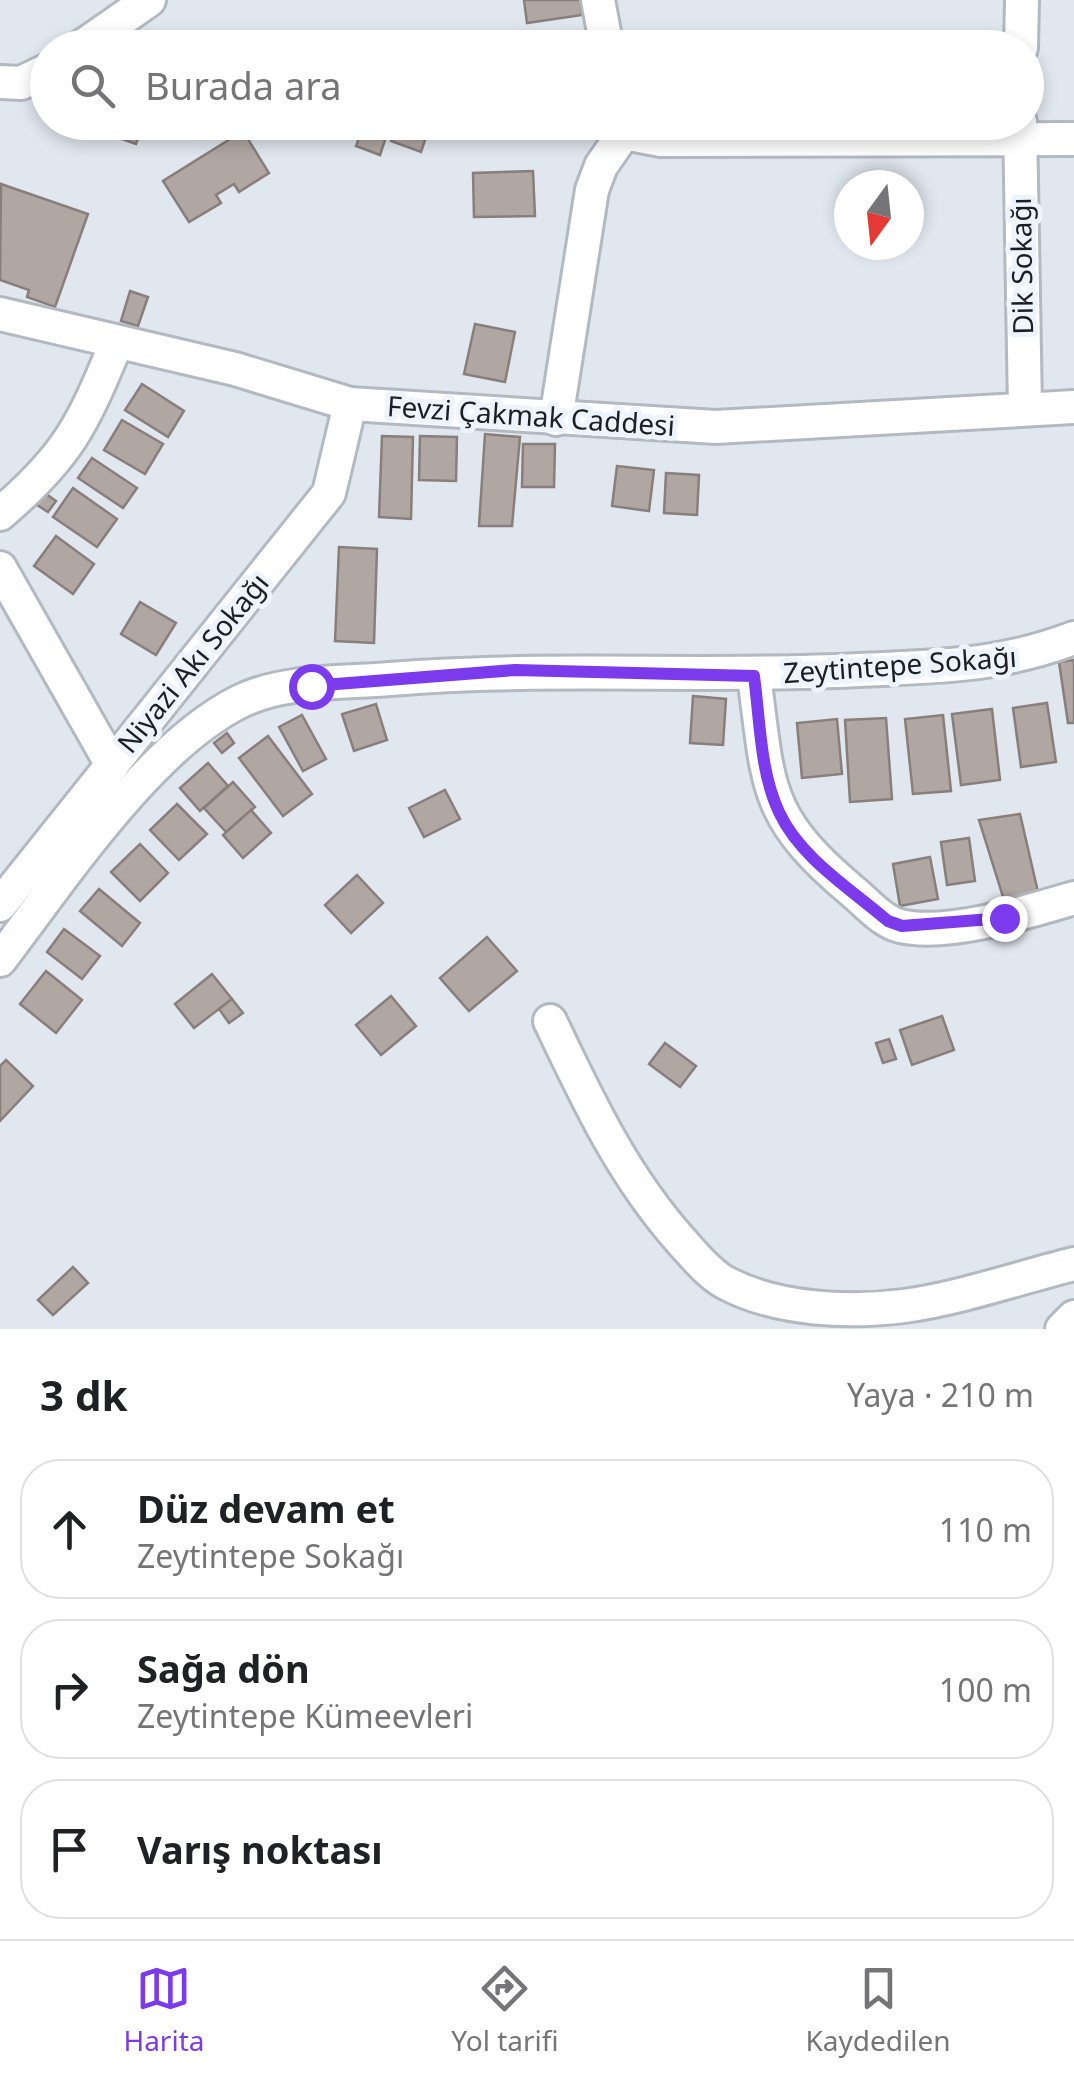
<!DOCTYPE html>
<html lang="tr">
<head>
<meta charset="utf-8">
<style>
  body { margin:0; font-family:"Noto Sans",sans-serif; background:#f6f6f6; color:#202124 }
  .compass { position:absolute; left:834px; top:170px; width:90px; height:90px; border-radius:50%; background:#fff; box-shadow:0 5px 15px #0003; rotate:195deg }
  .stop { position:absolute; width:30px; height:30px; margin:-22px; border:8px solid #7c3aed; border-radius:50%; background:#fff }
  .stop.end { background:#7c3aed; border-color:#fff; box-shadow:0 2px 10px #0008 }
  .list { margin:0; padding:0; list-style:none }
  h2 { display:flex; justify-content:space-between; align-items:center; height:130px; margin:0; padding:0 40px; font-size:42px }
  h2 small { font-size:32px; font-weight:400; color:#757577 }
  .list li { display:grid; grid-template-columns:65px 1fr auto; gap:30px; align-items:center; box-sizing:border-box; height:140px; margin:0 20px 20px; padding:0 20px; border:2px solid #e0e0e0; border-radius:40px }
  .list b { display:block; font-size:38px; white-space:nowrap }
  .list p { margin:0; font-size:32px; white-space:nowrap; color:#757577 }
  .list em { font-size:32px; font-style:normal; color:#757577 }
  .icon { flex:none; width:55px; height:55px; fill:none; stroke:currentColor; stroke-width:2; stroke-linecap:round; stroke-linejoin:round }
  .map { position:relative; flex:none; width:1074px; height:1329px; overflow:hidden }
  .search { position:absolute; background:#fff; box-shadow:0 5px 15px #0003; left:30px; right:30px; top:30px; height:110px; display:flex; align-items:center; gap:25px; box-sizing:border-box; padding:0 35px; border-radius:55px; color:#757577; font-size:38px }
  .sheet { height:610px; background:#fff }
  nav { display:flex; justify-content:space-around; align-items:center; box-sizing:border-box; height:140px; border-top:2px solid #e0e0e0; background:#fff; font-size:28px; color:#757577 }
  nav a { display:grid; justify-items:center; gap:5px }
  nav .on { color:#7c3aed }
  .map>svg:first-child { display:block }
  .building { fill:#b0a6a2; stroke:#887e7b; stroke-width:2.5 }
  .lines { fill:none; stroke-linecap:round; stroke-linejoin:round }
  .minor-casing { stroke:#b3b9c1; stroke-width:38 }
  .minor { stroke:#fff; stroke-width:32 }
  .route { stroke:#7c3aed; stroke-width:12 }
  .labels { text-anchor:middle; stroke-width:10; stroke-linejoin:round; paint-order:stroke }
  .street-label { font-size:28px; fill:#1c1e21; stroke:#eef4fd }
</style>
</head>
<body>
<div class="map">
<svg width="1074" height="1329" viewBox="0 0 1074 1329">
  <rect width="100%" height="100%" fill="#e1e7ef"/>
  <g class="building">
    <polygon points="524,0 580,0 582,15 527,23"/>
    <polygon points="73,122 144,122 136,144"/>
    <polygon points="365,122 391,122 380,155 356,146"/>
    <polygon points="397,122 431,122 421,152 391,141"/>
    <polygon points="524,122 587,122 587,138 523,135"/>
    <polygon points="243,131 269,173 239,192 234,184 216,195 221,203 189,222 163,181"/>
    <polygon points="533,171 535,216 474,217 473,173"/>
    <polygon points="1,184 88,214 55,307 27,297 29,290 0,280"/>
    <polygon points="130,291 148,297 138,326 121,321"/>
    <polygon points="475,324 515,332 505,382 464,374"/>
    <polygon points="142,384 184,411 168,437 125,410"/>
    <polygon points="122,420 163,444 145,474 104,450"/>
    <polygon points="485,434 520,437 512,526 479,526"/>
    <polygon points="382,436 413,437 411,519 379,517"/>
    <polygon points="420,436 457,437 456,481 419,480"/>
    <polygon points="523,444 555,444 554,487 522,487"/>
    <polygon points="92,458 137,488 123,508 78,478"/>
    <polygon points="617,466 654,470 649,511 612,506"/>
    <polygon points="666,473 699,475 697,515 664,513"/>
    <polygon points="73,488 117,519 97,547 53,517"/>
    <polygon points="42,491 56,501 48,512 34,503"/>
    <polygon points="56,536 94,564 73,594 34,566"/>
    <polygon points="339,547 377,549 374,643 335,641"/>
    <polygon points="140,602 176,623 156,655 121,634"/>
    <polygon points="1074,660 1074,723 1068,723 1059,662"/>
    <polygon points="693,696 726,699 723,745 690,743"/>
    <polygon points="1047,703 1056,762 1021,767 1013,708"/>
    <polygon points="376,704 387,740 354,751 342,714"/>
    <polygon points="992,709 1000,780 961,785 952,714"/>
    <polygon points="302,715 326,759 303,771 279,727"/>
    <polygon points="943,715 951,791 913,794 905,719"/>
    <polygon points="886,718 892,799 850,802 845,720"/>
    <polygon points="837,719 842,774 802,778 797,723"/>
    <polygon points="227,733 234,743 222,753 214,743"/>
    <polygon points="268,736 312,794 283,816 239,758"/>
    <polygon points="208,763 228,786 200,811 180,788"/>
    <polygon points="233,782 255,807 226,832 204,808"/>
    <polygon points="445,790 460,819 424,837 409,808"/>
    <polygon points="177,804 207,834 179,860 150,830"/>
    <polygon points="251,810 271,833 243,858 223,835"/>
    <polygon points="1020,814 1038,892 1004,900 979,820"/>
    <polygon points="969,838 975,881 947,885 941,842"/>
    <polygon points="140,844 168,873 140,901 111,872"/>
    <polygon points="930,857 938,899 900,906 893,864"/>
    <polygon points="357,875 383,903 351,933 325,905"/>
    <polygon points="99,889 140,923 122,946 80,911"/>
    <polygon points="64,929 100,956 82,979 47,952"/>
    <polygon points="487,937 517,971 469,1011 440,978"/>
    <polygon points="46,971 82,1000 56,1033 20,1004"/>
    <polygon points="212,974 232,999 194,1028 175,1004"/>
    <polygon points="391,996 416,1026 381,1055 356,1025"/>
    <polygon points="232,999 243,1013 229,1023 219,1009"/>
    <polygon points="942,1016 954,1050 912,1065 900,1030"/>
    <polygon points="889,1039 896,1059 883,1063 876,1043"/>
    <polygon points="665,1043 696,1066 680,1087 649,1064"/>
    <polygon points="6,1060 33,1086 0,1121 0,1066"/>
    <polygon points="73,1267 88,1283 53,1315 38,1300"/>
  </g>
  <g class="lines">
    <g class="minor-casing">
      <g id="minor">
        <polyline points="598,0 607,48"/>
        <polyline points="80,48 149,0"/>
        <polyline points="1021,48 1022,0"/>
        <polyline points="0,82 21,83 48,70"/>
        <polyline points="1020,122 1025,409"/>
        <polyline points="624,133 661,140 1074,139"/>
        <polyline points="0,314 235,369 350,404 716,427 1074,407"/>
        <polyline points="556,419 592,190 601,166 624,133"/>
        <path d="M0 514C68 456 82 426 116 344"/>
        <polyline points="0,568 112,765"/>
        <path d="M754 676C769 785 762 815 851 890 866 902 881 921 900 926 948 937 1027 912 1074 898"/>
        <polyline points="0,905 329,493 350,404"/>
        <path d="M0 960C62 879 150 745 241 701 284 680 343 683 390 679 546 666 702 678 859 670 938 666 998 667 1074 638"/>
        <path d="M550 1021C588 1101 623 1176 682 1242 694 1255 710 1275 726 1283 777 1310 848 1313 904 1306 961 1298 1018 1278 1074 1264"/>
        <polyline points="1062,1329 1074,1317"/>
      </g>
    </g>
    <use href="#minor" class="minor"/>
  </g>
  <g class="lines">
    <path class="route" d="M311 686 515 670 754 676C760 720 760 772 779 812 800 858 851 889 888 921L902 926 1004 918"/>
  </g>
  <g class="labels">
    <g class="street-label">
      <text transform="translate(1022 266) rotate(-91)" y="10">Dik Sokağı</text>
      <text transform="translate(531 416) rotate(4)" y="10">Fevzi Çakmak Caddesi</text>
      <text transform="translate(193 663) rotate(-51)" y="10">Niyazi Akı Sokağı</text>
      <text transform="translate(900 665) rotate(-4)" y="10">Zeytintepe Sokağı</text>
    </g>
  </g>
</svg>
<svg class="compass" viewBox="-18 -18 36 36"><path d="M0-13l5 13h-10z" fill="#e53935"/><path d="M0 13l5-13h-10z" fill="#757577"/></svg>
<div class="stop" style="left:311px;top:686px"></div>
<div class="stop end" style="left:1004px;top:918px"></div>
<div class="search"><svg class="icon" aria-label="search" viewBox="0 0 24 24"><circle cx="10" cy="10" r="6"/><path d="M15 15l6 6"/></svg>Burada ara</div>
</div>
<section class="sheet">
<h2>3 dk<small>Yaya · 210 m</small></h2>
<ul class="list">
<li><svg class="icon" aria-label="ahead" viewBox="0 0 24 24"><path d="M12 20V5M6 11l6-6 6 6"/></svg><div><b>Düz devam et</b><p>Zeytintepe Sokağı</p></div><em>110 m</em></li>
<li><svg class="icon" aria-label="right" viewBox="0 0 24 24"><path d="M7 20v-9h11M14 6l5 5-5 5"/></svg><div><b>Sağa dön</b><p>Zeytintepe Kümeevleri</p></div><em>100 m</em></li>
<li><svg class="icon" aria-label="arrive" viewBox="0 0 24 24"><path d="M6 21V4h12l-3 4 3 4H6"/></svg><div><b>Varış noktası</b></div></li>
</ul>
</section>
<nav>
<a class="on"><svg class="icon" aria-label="map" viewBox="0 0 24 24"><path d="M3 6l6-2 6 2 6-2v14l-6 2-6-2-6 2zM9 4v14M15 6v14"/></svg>Harita</a>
<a><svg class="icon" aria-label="directions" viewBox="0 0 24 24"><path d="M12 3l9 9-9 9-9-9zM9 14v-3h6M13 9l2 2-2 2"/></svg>Yol tarifi</a>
<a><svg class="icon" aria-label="saved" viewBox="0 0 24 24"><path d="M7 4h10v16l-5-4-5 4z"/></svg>Kaydedilen</a>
</nav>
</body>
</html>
